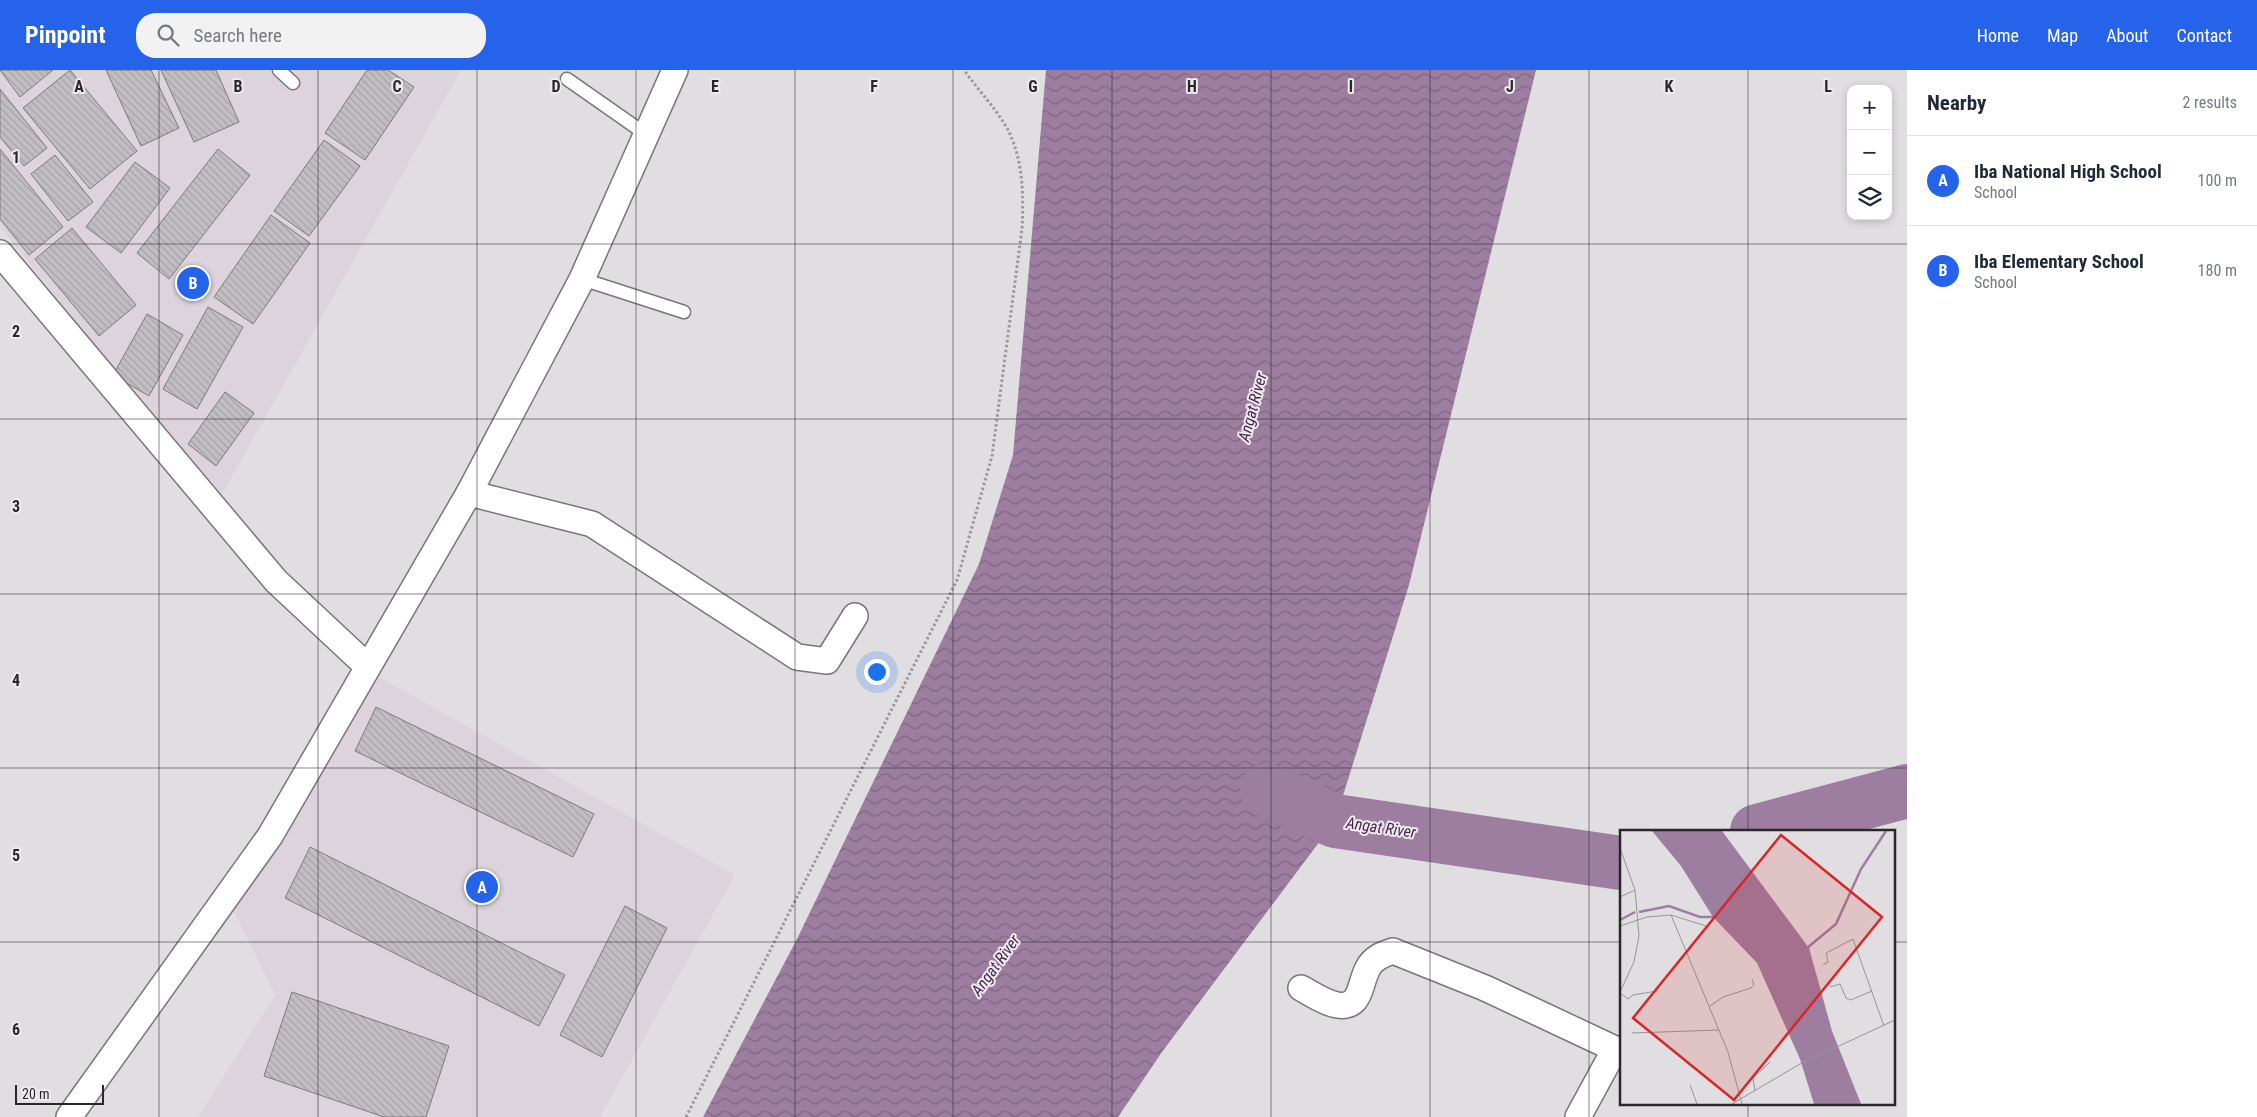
<!DOCTYPE html>
<html lang="en">
<head>
<meta charset="utf-8">
<style>
  body { margin:0; font-family:"Roboto Condensed",sans-serif; background:#f2f2f3; color:#1f2937 }
  .controls { position:absolute; right:15px; top:15px; display:grid; overflow:hidden; border-radius:10px; box-shadow:0 2px 8px #0003 }
  .controls button { width:45px; height:45px; display:grid; place-items:center; padding:0; border:0; border-bottom:1px solid #e0e1e3; background:#fff; color:#1f2937; font:25px sans-serif }
  .scale { position:absolute; left:15px; bottom:12px; width:89px; box-sizing:border-box; padding-left:5px; border:2px solid #292829; border-top:0; font-size:14px; line-height:18px; white-space:nowrap; color:#292829; -webkit-text-stroke:4px #eeebee; paint-order:stroke }
  .you { position:absolute; left:876px; top:601px; width:18px; height:18px; margin:-12px; border:4px solid #fff; border-radius:50%; background:#1a73e8; box-shadow:0 0 0 8px #1a73e833 }
  .badge { display:grid; place-items:center; width:32px; height:32px; border-radius:50%; background:#2563eb; color:#fff; font-size:16px; font-weight:700 }
  .pin { position:absolute; translate:-50% -50%; border:2px solid #fff; box-shadow:0 1px 5px #0006 }
  .list { margin:0; padding:0; list-style:none }
  h2 { display:flex; justify-content:space-between; align-items:center; height:65px; margin:0; padding:0 20px; font-size:21px }
  h2 small { font-size:16px; font-weight:400; color:#747a83 }
  .list li { display:grid; grid-template-columns:32px 1fr auto; gap:15px; align-items:center; box-sizing:border-box; height:90px; padding:0 20px; border-top:1px solid #e0e1e3 }
  .list b { display:block; font-size:19px; white-space:nowrap }
  .list p { margin:0; font-size:16px; white-space:nowrap; color:#747a83 }
  .list em { font-size:16px; font-style:normal; color:#747a83 }
  .icon { flex:none; width:28px; height:28px; fill:none; stroke:currentColor; stroke-width:2; stroke-linecap:round; stroke-linejoin:round }
  .map { position:relative; flex:none; width:1907px; height:1047px; overflow:hidden }
  header { display:flex; align-items:center; gap:30px; box-sizing:border-box; height:70px; padding:0 25px; background:#2563eb; color:#fff }
  header strong { font-size:24px }
  nav { display:flex; gap:28px; margin-inline-start:auto; font-size:18px }
  .search { width:350px; height:45px; background:#f2f2f3; display:flex; align-items:center; gap:12px; box-sizing:border-box; padding:0 18px; border-radius:20px; color:#747a83; font-size:19px }
  main { display:flex }
  aside { flex:1; background:#fff }
  .map>svg:first-child { display:block }
  .built { fill:#dcd3dc }
  .water { fill:url(#water-waves) }
  .lines { fill:none; stroke-linecap:round; stroke-linejoin:round }
  .river { stroke:#9d7da0; stroke-width:54 }
  .building { fill:url(#building-back-hatch); stroke:#7d7a7d }
  .lane-casing { stroke:#797679; stroke-width:15 }
  .street-casing { stroke:#797679; stroke-width:28 }
  .path { stroke:#9a989a; stroke-width:3; stroke-dasharray:2.5 2.5; stroke-linecap:butt }
  .lane { stroke:#fff; stroke-width:12 }
  .street { stroke:#fff; stroke-width:25 }
  .grid { fill:none; stroke:#292829; stroke-width:1; stroke-opacity:0.55 }
  .labels { text-anchor:middle; stroke-width:4; stroke-linejoin:round; paint-order:stroke }
  .water-label { font-size:16px; font-style:italic; fill:#491f4e; stroke:#eeebee }
  .inset-river { fill:none; stroke:#9d7da0; stroke-width:2.5 }
  .inset-road { fill:none; stroke:#979597; stroke-width:1 }
  .view { fill:#d62828; fill-opacity:0.15; stroke:#d62828; stroke-width:2.5 }
  .inset-edge { fill:none; stroke:#292829; stroke-width:2.5 }
  .grid-label { font-size:16px; text-anchor:middle; font-weight:bold; fill:#292829; stroke:#eeebee; stroke-width:4; stroke-linejoin:round; paint-order:stroke }
</style>
</head>
<body>
<header>
<strong>Pinpoint</strong>
<div class="search"><svg class="icon" aria-label="search" viewBox="0 0 24 24"><circle cx="10" cy="10" r="6"/><path d="M15 15l6 6"/></svg>Search here</div>
<nav><a>Home</a><a>Map</a><a>About</a><a>Contact</a></nav>
</header>
<main>
<div class="map">
<svg width="1907" height="1047" viewBox="0 0 1907 1047">
  <defs>
    <pattern id="water-waves" width="16" height="10" patternUnits="userSpaceOnUse" patternTransform="scale(1.25)"><rect width="16" height="10" fill="#9d7da0"/><path d="M0 5q4-4 8 0t8 0" fill="none" stroke="#806682"/></pattern>
    <pattern id="building-back-hatch" width="6" height="6" patternUnits="userSpaceOnUse" patternTransform="scale(1.25)"><rect width="6" height="6" fill="#c1bec1"/><path d="M-1 5l2 2M0 0l6 6M5-1l2 2" fill="none" stroke="#a6a3a6"/></pattern>
  </defs>
  <rect width="100%" height="100%" fill="#e1dee1"/>
  <g class="built">
    <polygon points="0,0 461,0 222,424 89,268 0,157"/>
    <polygon points="377,606 735,805 600,1047 198,1047 275,925 228,830"/>
  </g>
  <polygon class="water" points="1046,0 1536,0 1409,515 1335,751 1162,982 1118,1047 703,1047 796,871 979,494 1013,385"/>
  <g class="lines">
    <g class="river">
      <polyline points="1267,720 1335,751 1621,793"/>
      <polyline points="1757,761 1907,721"/>
    </g>
  </g>
  <g class="building">
    <polygon points="0,0 53,0 20,27"/>
    <polygon points="70,0 137,81 90,119 23,38"/>
    <polygon points="106,0 151,0 179,58 141,76"/>
    <polygon points="161,0 216,0 239,52 194,72"/>
    <polygon points="367,0 388,0 414,17 365,90 325,63"/>
    <polygon points="0,19 47,78 24,96 0,67"/>
    <polygon points="324,70 360,96 309,166 274,141"/>
    <polygon points="0,79 63,157 29,185 0,149"/>
    <polygon points="218,79 250,105 169,209 137,183"/>
    <polygon points="55,85 93,132 68,151 31,104"/>
    <polygon points="135,92 170,118 121,183 86,157"/>
    <polygon points="271,145 310,173 253,254 214,227"/>
    <polygon points="72,158 136,235 99,266 35,189"/>
    <polygon points="208,237 243,257 197,339 163,319"/>
    <polygon points="147,244 183,265 149,326 113,305"/>
    <polygon points="225,322 254,343 216,396 188,374"/>
    <polygon points="376,637 594,744 573,787 355,681"/>
    <polygon points="310,777 565,905 539,956 285,828"/>
    <polygon points="625,836 667,858 602,987 560,965"/>
    <polygon points="292,922 449,976 426,1047 384,1047 264,1006"/>
  </g>
  <g class="lines">
    <g class="lane-casing">
      <g id="lane">
        <polyline points="279,0 293,13"/>
        <polyline points="567,9 647,65"/>
        <polyline points="582,209 684,242"/>
      </g>
    </g>
    <g class="street-casing">
      <g id="street">
        <polyline points="0,183 276,511 367,596"/>
        <polyline points="469,423 592,454 797,587 827,591 855,546"/>
        <path d="M1301 918C1312 924 1325 933 1337 935 1362 939 1359 914 1368 898 1373 888 1383 884 1393 881L1485 918 1615 979 1578 1047"/>
        <polyline points="69,1047 270,766 469,423 582,209 675,0"/>
      </g>
    </g>
    <path class="path" d="M686 1047 957 510 992 386 1022 159C1024 122 1023 81 1002 50 990 32 976 17 964 0"/>
    <use href="#lane" class="lane"/>
    <use href="#street" class="street"/>
  </g>
  <path class="grid" d="M159 0V1047M318 0V1047M477 0V1047M636 0V1047M795 0V1047M953 0V1047M1112 0V1047M1271 0V1047M1430 0V1047M1589 0V1047M1748 0V761M0 174H1907M0 349H1907M0 524H1907M0 698H1907M0 872H1621M1893 872H1907M1748 1033V1047"/>
  <g class="labels">
    <g class="water-label">
      <text transform="translate(1252 337) rotate(-75)" y="6">Angat River</text>
      <text transform="translate(1381 757) rotate(8)" y="6">Angat River</text>
      <text transform="translate(995 895) rotate(-54)" y="6">Angat River</text>
    </g>
  </g>
  <g transform="translate(1620 760)">
    <rect width="275" height="275" fill="#e1dee1"/>
    <path d="M32 1H102L189 118 212 201 241 274H194L180 229 137 133 93 87 61 36Z" fill="#9d7da0"/>
    <path class="inset-river" d="M19 82 49 76 80 87H95M0 90 15 82M181 123 216 94 241 39 266 1"/>
    <path class="inset-road" d="M0 18 15 60 19 106 14 132 0 162M0 67 15 60M51 85 108 222 122 274M0 96 27 87 51 85 86 96M203 135 208 132 206 123 233 109 264 196M210 157 220 154 226 168 231 170 252 161M0 163 8 169 13 165 37 161M90 176 103 167 131 158 134 155 132 149M12 203 99 200M70 255 77 274M135 261 133 248 150 232M112 274 180 234 275 190"/>
    <path class="view" d="M161 5 262 87 114 270 13 188Z"/>
    <rect width="275" height="275" class="inset-edge"/>
  </g>
  <g class="grid-label">
    <text x="79" y="22">A</text>
    <text x="238" y="22">B</text>
    <text x="397" y="22">C</text>
    <text x="556" y="22">D</text>
    <text x="715" y="22">E</text>
    <text x="874" y="22">F</text>
    <text x="1033" y="22">G</text>
    <text x="1192" y="22">H</text>
    <text x="1351" y="22">I</text>
    <text x="1510" y="22">J</text>
    <text x="1669" y="22">K</text>
    <text x="1828" y="22">L</text>
    <text x="16" y="93">1</text>
    <text x="16" y="267">2</text>
    <text x="16" y="442">3</text>
    <text x="16" y="616">4</text>
    <text x="16" y="791">5</text>
    <text x="16" y="965">6</text>
  </g>
</svg>
<div class="controls">
<button>+</button>
<button>−</button>
<button><svg class="icon" aria-label="layers" viewBox="0 0 24 24"><path d="M12 4l9 5-9 5-9-5zM3 14l9 5 9-5"/></svg></button>
</div>
<div class="scale">20 m</div>
<div class="you"></div>
<div class="pin badge" style="left:482px;top:817px">A</div>
<div class="pin badge" style="left:193px;top:213px">B</div>
</div>
<aside>
<h2>Nearby<small>2 results</small></h2>
<ul class="list">
<li><span class="badge">A</span><div><b>Iba National High School</b><p>School</p></div><em>100 m</em></li>
<li><span class="badge">B</span><div><b>Iba Elementary School</b><p>School</p></div><em>180 m</em></li>
</ul>
</aside>
</main>
</body>
</html>
